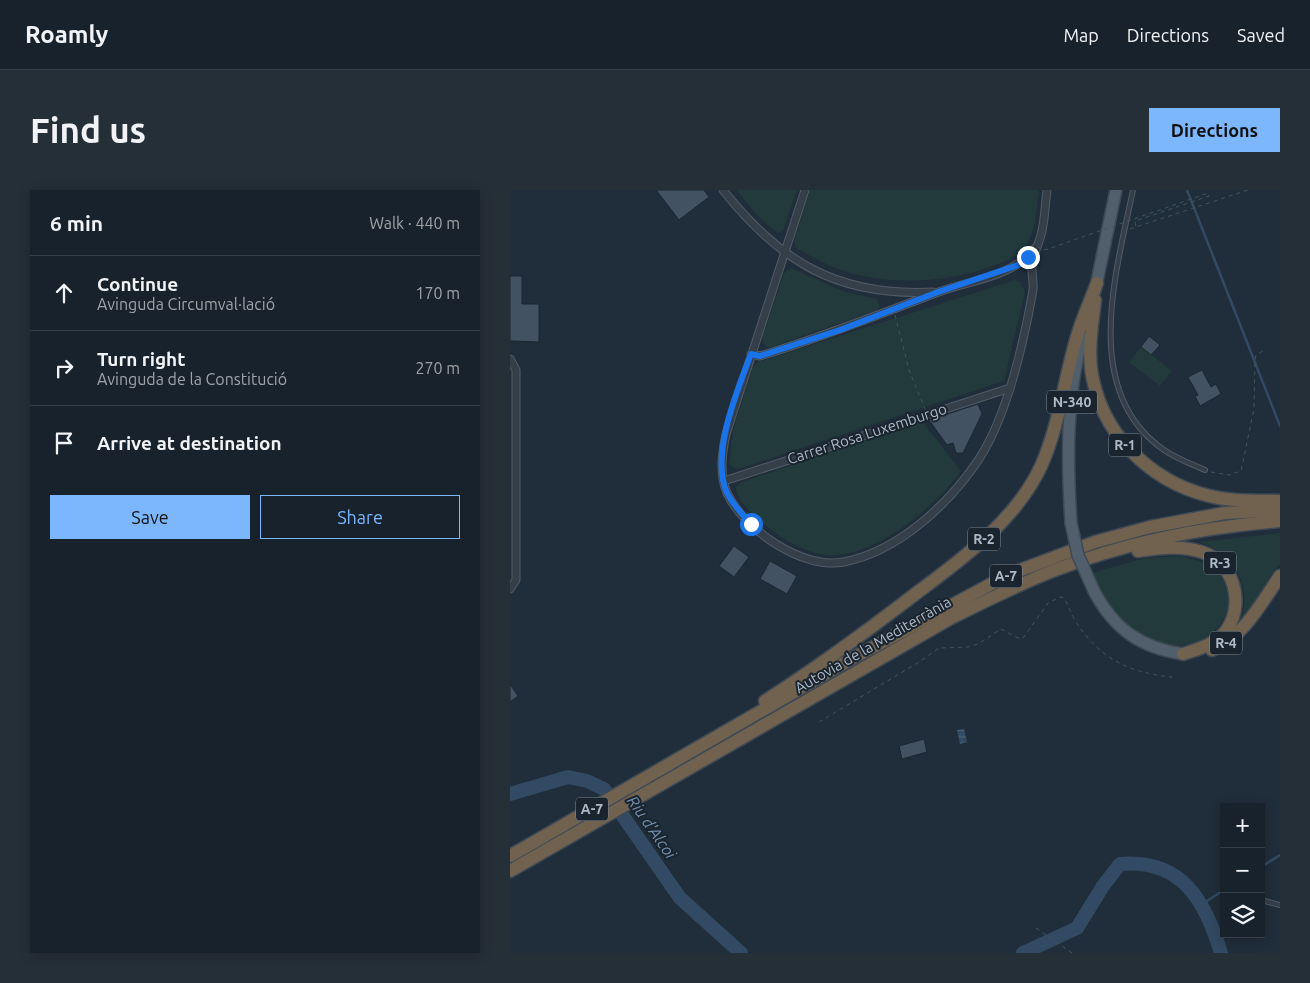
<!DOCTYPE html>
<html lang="en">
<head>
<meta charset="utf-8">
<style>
  body { margin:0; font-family:Ubuntu,sans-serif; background:#252f38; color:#f1f3f6 }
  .controls { position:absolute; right:15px; bottom:15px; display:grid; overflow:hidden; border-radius:0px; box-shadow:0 2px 12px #0003 }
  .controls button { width:45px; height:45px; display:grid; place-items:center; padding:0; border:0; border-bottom:1px solid #363f48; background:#18222c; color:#f1f3f6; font:25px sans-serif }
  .stop { position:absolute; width:15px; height:15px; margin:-11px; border:4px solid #1a73e8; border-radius:50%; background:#fff }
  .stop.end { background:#1a73e8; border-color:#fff; box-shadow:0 1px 5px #0008 }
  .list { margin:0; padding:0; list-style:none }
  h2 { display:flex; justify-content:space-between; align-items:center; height:65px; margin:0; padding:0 20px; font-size:21px }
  h2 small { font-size:16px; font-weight:400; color:#9fa4a9 }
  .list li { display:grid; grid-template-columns:32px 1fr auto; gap:15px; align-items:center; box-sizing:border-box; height:75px; padding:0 20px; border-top:1px solid #363f48 }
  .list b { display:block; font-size:19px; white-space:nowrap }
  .list p { margin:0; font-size:16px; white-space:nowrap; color:#9fa4a9 }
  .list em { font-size:16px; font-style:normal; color:#9fa4a9 }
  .actions { display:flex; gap:10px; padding:15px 20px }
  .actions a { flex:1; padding:11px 0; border:1px solid #7cb7fe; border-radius:0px; text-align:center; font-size:18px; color:#7cb7fe }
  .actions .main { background:#7cb7fe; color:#111 }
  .icon { flex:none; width:28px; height:28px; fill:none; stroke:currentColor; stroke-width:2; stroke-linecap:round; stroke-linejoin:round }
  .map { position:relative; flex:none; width:770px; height:763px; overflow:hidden; border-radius:0px }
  header { display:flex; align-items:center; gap:30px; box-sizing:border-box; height:70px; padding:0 25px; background:#18222c; border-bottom:1px solid #363f48 }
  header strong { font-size:24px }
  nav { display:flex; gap:28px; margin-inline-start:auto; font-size:18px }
  .intro { display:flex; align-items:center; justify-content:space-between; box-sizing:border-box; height:120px; padding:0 30px }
  h1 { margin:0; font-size:35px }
  .button { padding:12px 22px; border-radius:0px; background:#7cb7fe; color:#111; font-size:18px; font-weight:700 }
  main { display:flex; gap:30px; padding:0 30px }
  aside { flex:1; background:#18222c; border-radius:0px; box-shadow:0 2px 12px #0003 }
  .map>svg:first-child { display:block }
  .green { fill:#223a3b }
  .water { fill:url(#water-rules) }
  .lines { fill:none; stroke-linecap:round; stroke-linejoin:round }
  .stream { stroke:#324a63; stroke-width:2.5 }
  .river { stroke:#324a63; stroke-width:14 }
  .building { fill:#425262; stroke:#1b2631 }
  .lane-casing { stroke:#515c68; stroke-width:6 }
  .street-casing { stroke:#515c68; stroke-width:9 }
  .primary-casing { stroke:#3d4854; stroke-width:14 }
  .highway-casing { stroke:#3e4955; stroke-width:15 }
  .path { stroke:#3f5759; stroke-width:1; stroke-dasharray:4 4; stroke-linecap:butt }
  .lane { stroke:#343f4a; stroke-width:4 }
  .street { stroke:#343f4a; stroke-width:7 }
  .primary { stroke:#515e6b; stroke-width:11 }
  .highway { stroke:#716250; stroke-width:12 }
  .primary-bridge-casing { stroke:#3d4854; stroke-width:14; stroke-linecap:butt }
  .path-bridge { stroke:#3f5759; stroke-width:1; stroke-dasharray:4 4; stroke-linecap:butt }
  .primary-bridge { stroke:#515e6b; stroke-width:11 }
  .route { stroke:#1a73e8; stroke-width:6 }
  .labels { text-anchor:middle; stroke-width:4; stroke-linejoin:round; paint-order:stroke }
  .shield { fill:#19242f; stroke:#818c99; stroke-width:1 }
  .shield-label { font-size:14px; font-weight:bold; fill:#aeb9c7 }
  .street-label { font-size:15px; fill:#aeb9c7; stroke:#19242f }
  .water-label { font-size:16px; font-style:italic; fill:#7492b1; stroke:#19242f }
</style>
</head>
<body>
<header>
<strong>Roamly</strong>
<nav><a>Map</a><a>Directions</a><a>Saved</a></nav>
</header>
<div class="intro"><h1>Find us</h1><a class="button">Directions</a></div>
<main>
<aside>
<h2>6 min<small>Walk · 440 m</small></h2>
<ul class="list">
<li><svg class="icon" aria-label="ahead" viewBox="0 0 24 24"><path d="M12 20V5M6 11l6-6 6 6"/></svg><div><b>Continue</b><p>Avinguda Circumval·lació</p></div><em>170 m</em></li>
<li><svg class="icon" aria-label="right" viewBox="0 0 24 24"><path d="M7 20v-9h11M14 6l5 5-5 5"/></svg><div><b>Turn right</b><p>Avinguda de la Constitució</p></div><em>270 m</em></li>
<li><svg class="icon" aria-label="arrive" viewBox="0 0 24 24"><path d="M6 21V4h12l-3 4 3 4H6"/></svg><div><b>Arrive at destination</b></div></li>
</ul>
<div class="actions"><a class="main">Save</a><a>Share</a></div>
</aside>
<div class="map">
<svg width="770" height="763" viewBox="0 0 770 763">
  <defs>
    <pattern id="water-rules" width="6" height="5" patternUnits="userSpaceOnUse" patternTransform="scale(1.25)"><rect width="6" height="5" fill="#324a63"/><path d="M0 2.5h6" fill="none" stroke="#4d6278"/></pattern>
  </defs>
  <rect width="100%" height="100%" fill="#202d3a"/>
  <g class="green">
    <polygon points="227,0 287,0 273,41 267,43 246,24"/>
    <path d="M300 0H529C526 18 527 39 516 55 506 69 489 74 474 79 427 94 375 95 328 79 314 74 300 65 287 59L284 52Z"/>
    <polygon points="283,79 335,102 367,109 370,117 365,121 261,157 256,157 252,149 274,84 277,80"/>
    <polygon points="505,90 511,93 515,102 494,191 228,279 219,275 223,240 243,177 248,172"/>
    <polygon points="631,157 662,181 650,196 619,172"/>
    <path d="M412 231 451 281C425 318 354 378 305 363 284 357 265 344 249 330 241 323 225 308 226 297L232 292Z"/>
    <path d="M770 343V374L758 389 760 394 730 433C743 397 726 364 689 352Z"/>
    <path d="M664 366C768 375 707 489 633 446 627 443 619 439 613 434 599 420 590 401 581 383L632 369Z"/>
  </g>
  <polygon class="water" points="454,539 457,552 450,554 447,540"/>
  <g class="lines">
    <g class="stream">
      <polyline points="677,0 770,236"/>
      <polyline points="751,677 770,665"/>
      <polyline points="692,714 714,700"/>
    </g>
    <g class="river">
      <polyline points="0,604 58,587 77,591 94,599 170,708 231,763"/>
      <path d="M513 763 567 738 593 696 610 674C672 669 695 710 711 763"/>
    </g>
  </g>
  <g class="building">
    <polygon points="146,0 194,0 199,7 169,30"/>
    <polygon points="0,86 12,86 12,114 29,114 29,152 0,151"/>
    <polygon points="639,146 650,155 641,165 631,157"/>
    <polygon points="692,180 701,197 706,194 711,204 690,216 685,206 688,205 678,187"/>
    <polygon points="468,214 472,224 453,263 446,263 443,253 437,255 419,230"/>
    <polygon points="224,356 239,367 224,387 209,376"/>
    <polygon points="260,371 287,386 277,404 250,389"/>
    <polygon points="0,494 8,506 0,512"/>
    <polygon points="414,549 417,562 392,569 389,556"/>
  </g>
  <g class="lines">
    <g class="lane-casing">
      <g id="lane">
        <path d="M623 0C606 82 570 202 654 260 667 269 682 274 695 280"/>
        <polyline points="751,710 770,715"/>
      </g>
    </g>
    <g class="street-casing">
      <g id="street">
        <path d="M213 0C270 72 328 107 423 102"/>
        <path d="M295 0 216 244C212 263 209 284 217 303 234 340 293 380 334 372 389 361 439 314 469 269 497 226 514 151 523 100 524 92 521 82 522 74 524 64 528 55 531 45 535 31 535 15 537 0"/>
        <path d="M241 164 250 166C310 148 368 125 426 103 459 90 502 88 525 58"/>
        <polyline points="0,169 6,180 6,390 0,399"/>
        <polyline points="214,291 500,198"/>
      </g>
    </g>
    <g class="primary-casing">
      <g id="primary">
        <polyline points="585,101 606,0"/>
        <path d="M561 333C557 271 556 208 572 148"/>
        <path d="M584 401C604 439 631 458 673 464"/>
      </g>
    </g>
    <g class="highway-casing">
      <g id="highway">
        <path d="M585 110C582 136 577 164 583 190 596 251 648 297 709 308 729 312 750 310 770 311"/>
        <path d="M628 361C650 358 671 355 692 362 729 374 737 426 708 449 698 457 685 460 673 464"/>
        <path d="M702 460C735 445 750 415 770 386"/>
        <path d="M255 511C305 479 353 444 400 408 449 371 506 332 532 274 549 235 554 191 566 150 571 131 580 112 587 93"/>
        <polyline points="0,666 343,468 500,384 585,352 640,337 715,323 770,320"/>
        <path d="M0 681 441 428C475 411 509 394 545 380 617 352 693 337 770 331"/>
      </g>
    </g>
    <g class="path">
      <polyline points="620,39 738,0"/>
      <polyline points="385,125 399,180 415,219"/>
      <polyline points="701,282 719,285 731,281 744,219 745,170 746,165 753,161"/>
      <path d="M309 532 409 472 429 458 458 457 468 454 491 439 508 448H513L538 413 550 407 554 408C559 416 561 424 566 432 590 469 620 483 662 487"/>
      <polyline points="526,738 562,763"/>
    </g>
    <use href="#lane" class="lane"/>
    <use href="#street" class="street"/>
    <use href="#primary" class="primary"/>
    <use href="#highway" class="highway"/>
    <g class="primary-bridge-casing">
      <polyline id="primary-bridge" points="561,333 568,365 584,401"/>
    </g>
    <polyline class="path-bridge" points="527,56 533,60 538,59 698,3 699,6 625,31 626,37"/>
    <use href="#primary-bridge" class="primary-bridge"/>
  </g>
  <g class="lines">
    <path class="route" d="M241 334C232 324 223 315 217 303 200 265 227 201 241 164L250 166 330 140 428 102 508 75 518 67"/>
  </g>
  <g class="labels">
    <g class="shield">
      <rect x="537" y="200.5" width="50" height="23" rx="4"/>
      <rect x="599" y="243.5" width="32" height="23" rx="4"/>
      <rect x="458" y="337.5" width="32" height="23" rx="4"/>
      <rect x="694" y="361.5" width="32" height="23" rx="4"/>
      <rect x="480" y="374.5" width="32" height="23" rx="4"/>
      <rect x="700" y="441.5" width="32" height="23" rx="4"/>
      <rect x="66" y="607.5" width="32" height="23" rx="4"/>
    </g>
    <g class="shield-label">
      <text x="562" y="217">N-340</text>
      <text x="615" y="260">R-1</text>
      <text x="474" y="354">R-2</text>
      <text x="710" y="378">R-3</text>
      <text x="496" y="391">A-7</text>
      <text x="716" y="458">R-4</text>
      <text x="82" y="624">A-7</text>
    </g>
    <g class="street-label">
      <text transform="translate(357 244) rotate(-18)" y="5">Carrer Rosa Luxemburgo</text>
      <text transform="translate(363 455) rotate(-30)" y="5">Autovia de la Mediterrània</text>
    </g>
    <g class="water-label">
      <text transform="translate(142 637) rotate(55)" y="6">Riu d'Alcoi</text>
    </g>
  </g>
</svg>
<div class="controls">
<button>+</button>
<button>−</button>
<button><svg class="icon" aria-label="layers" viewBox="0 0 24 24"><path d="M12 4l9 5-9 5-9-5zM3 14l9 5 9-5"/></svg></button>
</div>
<div class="stop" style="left:241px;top:334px"></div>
<div class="stop end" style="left:518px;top:67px"></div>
</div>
</main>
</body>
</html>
